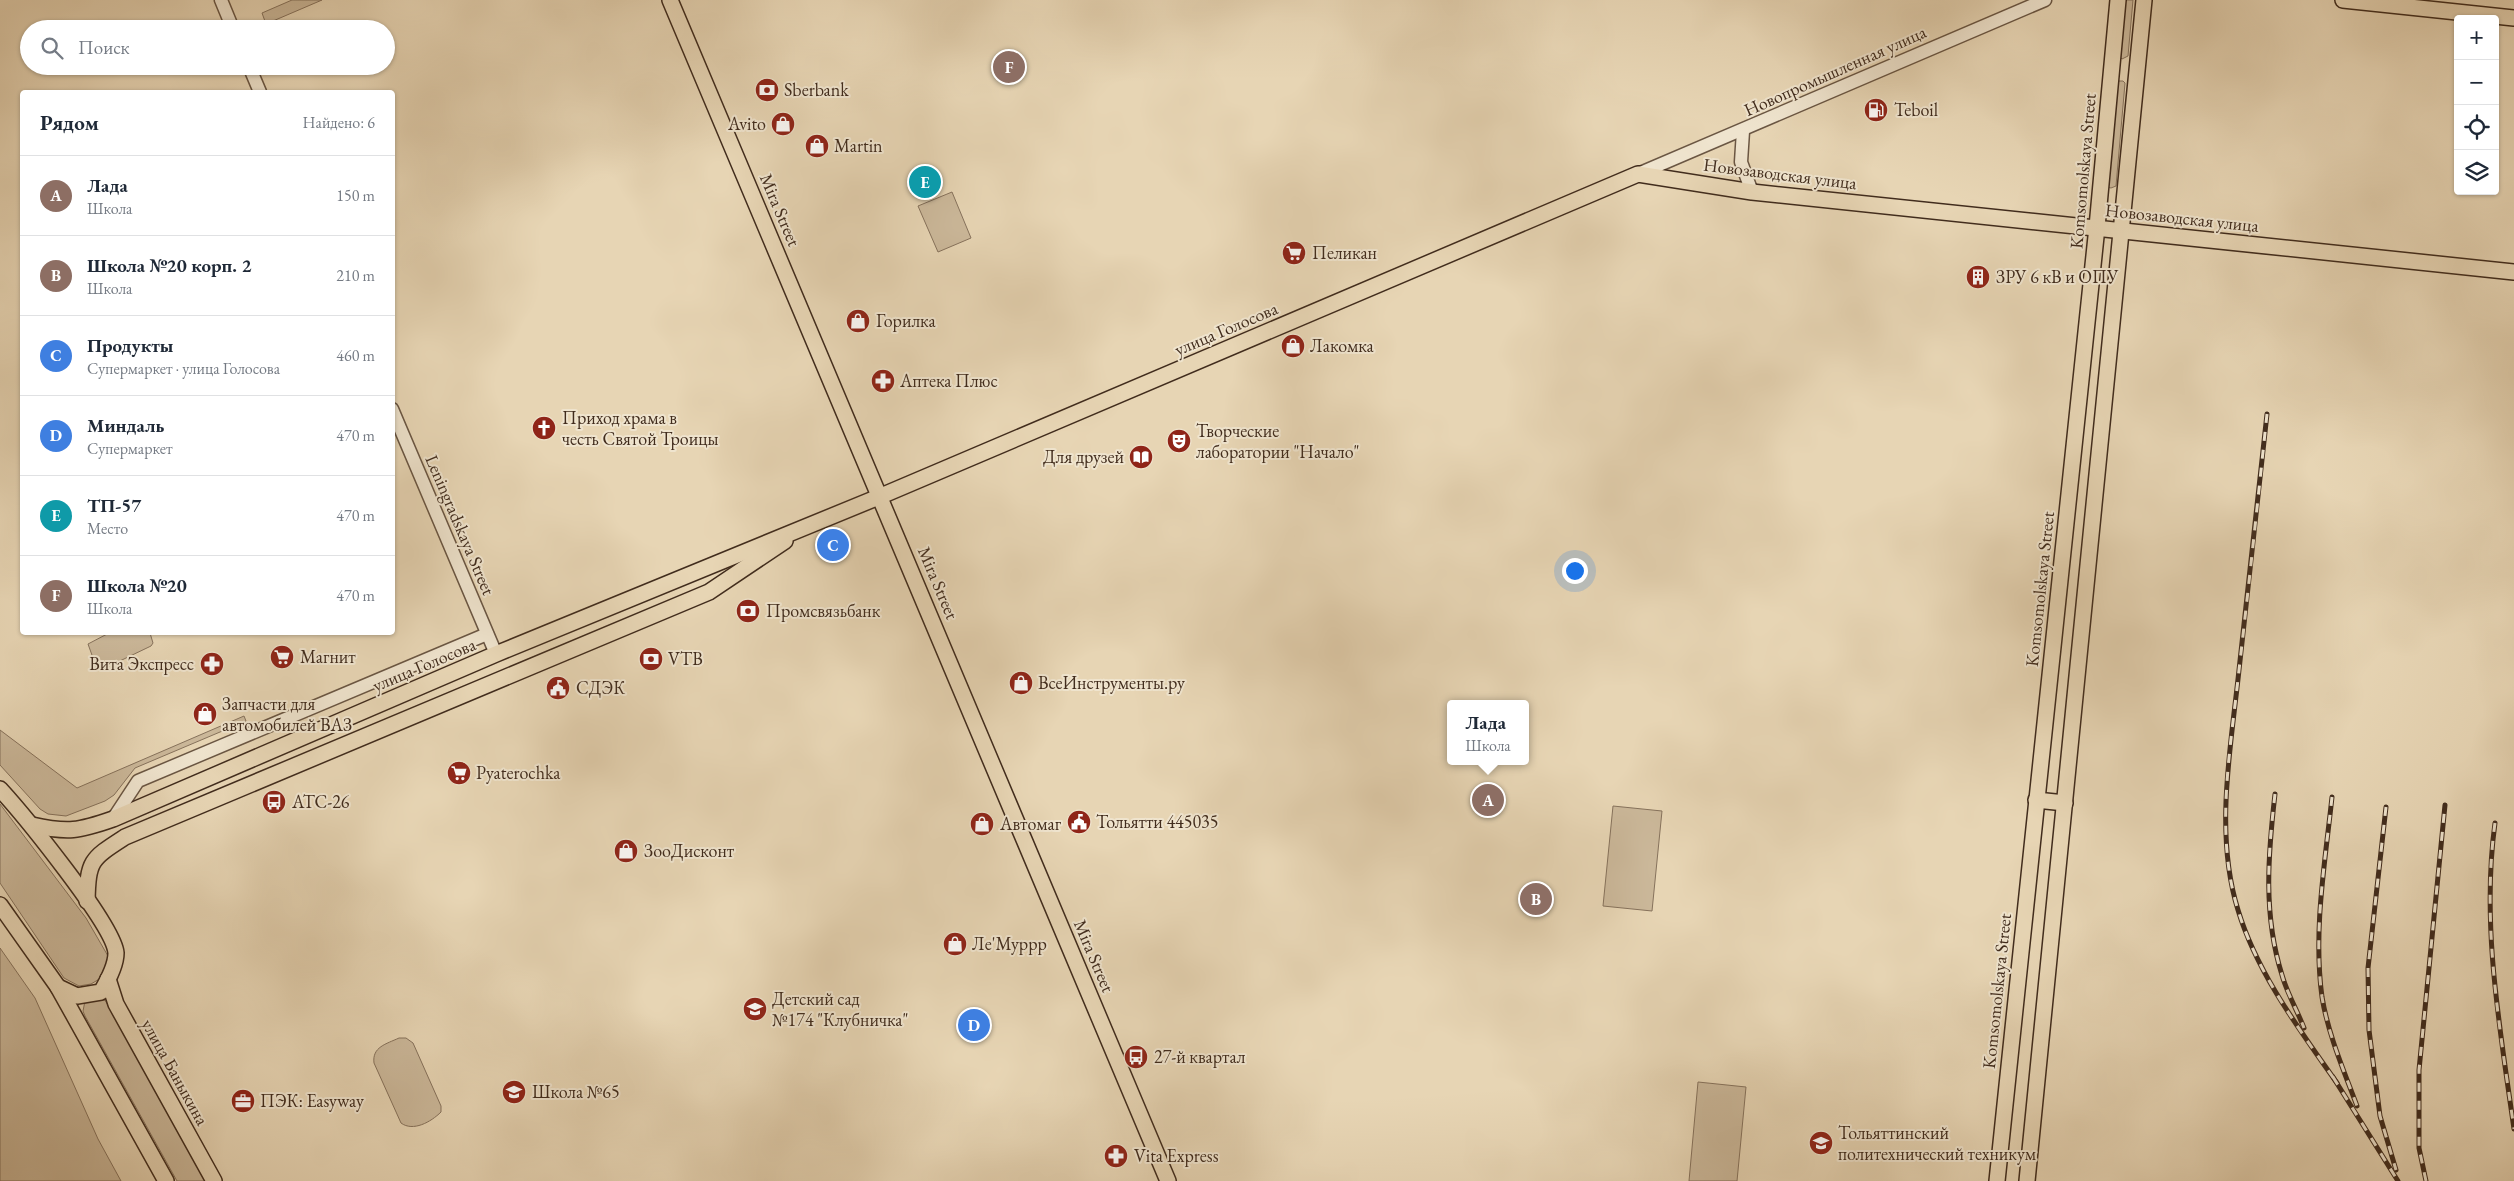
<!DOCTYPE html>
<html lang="ru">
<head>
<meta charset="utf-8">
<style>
  body { margin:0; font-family:"EB Garamond",serif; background:#f2f2f3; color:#1f2937 }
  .controls { position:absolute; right:15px; top:15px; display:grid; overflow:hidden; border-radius:5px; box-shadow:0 1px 4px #0004 }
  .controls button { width:45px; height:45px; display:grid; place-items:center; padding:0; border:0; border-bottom:1px solid #e0e1e3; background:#fff; color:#1f2937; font:25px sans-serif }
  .you { position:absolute; left:1574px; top:570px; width:18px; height:18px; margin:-12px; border:4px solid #fff; border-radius:50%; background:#1a73e8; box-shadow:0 0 0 8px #1a73e833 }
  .badge { display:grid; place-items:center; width:32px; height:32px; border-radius:50%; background:#8f2418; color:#fff; font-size:16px; font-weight:700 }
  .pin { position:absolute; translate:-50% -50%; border:2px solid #fff; box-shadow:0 1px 5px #0006 }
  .popup { position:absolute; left:1447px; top:700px; width:82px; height:65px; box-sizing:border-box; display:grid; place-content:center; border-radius:5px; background:#fff; filter:drop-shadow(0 1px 4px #0005); font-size:16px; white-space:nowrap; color:#747a83 }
  .popup b { font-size:19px; color:#1f2937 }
  .popup::after { content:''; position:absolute; left:50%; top:100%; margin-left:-10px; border:10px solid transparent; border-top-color:#fff }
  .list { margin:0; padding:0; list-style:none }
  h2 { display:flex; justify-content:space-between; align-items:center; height:65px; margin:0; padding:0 20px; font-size:21px }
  h2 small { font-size:16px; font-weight:400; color:#747a83 }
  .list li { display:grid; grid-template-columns:32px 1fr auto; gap:15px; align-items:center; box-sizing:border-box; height:80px; padding:0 20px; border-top:1px solid #e0e1e3 }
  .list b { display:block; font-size:19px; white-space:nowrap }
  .list p { margin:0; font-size:16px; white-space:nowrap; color:#747a83 }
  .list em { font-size:16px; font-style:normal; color:#747a83 }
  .icon { flex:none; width:28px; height:28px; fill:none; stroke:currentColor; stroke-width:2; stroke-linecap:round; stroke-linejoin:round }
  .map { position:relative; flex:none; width:2514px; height:1181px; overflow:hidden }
  .search { position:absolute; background:#fff; box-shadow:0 1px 4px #0004; left:20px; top:20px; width:375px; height:55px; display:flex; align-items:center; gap:12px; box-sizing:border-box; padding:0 18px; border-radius:28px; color:#747a83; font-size:19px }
  .panel { position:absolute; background:#fff; box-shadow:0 1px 4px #0004; left:20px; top:90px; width:375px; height:545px; border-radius:5px }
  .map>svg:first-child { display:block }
  .green { fill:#cbb89a; stroke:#86725c }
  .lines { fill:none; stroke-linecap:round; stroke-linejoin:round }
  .minor-casing { stroke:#6a5643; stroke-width:15 }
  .major-casing { stroke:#412c1d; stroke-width:18 }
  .minor { stroke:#efe4ce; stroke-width:12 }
  .major { stroke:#e7d5b4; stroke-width:15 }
  .rail-casing { stroke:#412c1d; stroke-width:5 }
  .rail { stroke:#efe4ce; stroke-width:3; stroke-dasharray:9; stroke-linecap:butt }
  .labels { text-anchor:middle; stroke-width:4; stroke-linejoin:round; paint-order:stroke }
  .street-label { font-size:18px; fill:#412c1d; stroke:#efe4ce }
  .poi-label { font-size:18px; fill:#412c1d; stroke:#efe4ce; text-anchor:start }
</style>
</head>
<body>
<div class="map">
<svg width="2514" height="1181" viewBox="0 0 2514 1181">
  <rect width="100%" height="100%" fill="#e7d5b4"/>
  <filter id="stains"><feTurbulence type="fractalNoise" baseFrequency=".004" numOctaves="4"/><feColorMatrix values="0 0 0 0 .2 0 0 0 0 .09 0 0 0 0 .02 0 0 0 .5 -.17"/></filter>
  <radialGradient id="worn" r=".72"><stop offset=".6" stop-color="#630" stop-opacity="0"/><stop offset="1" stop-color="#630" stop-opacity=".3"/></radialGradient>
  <g class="green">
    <polygon points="292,0 322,0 266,24 262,13"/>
    <polygon points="2124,0 2133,0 2128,56 2122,59 2119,56"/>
    <polygon points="2118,81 2123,81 2125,83 2116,186 2111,188 2107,187"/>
    <polygon points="952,192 971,238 938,252 918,206"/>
    <polygon points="109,633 150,633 153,643 151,646 101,670 97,669 88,644"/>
    <polygon points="244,716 246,721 135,768 114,795 105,801 66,816 48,814 40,809 0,765 0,730 77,788"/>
    <polygon points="0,804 86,918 108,956 106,967 101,978 91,984 79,986 64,978 0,883"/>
    <polygon points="1613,806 1662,811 1652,911 1603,906"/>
    <polygon points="0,948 35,998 98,1139 121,1181 0,1181"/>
    <polygon points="101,997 105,1000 206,1181 177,1181 85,1016 83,1011 85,1001"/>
    <path d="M399 1038H406L413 1043 441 1106V1112C431 1122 413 1132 401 1123L374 1063C372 1047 386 1044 399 1038Z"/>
    <polygon points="1698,1082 1746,1087 1737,1181 1689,1181"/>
  </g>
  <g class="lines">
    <g class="minor-casing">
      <g id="minor">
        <polyline points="221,0 233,29"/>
        <polyline points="249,66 260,92"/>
        <polyline points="1743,131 1741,162 1752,192"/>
        <polyline points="1638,174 2045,0"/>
        <polyline points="392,409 496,654"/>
        <polyline points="113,819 138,781 487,634"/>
      </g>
    </g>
    <g class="major-casing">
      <g id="major">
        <polyline points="670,0 1168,1181"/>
        <polyline points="2343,0 2514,18"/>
        <path d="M0 789C22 813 114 925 116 953 116 965 107 982 101 992L77 996 58 987 0 905"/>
        <polyline points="2036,800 2065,803"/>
        <path d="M32 825C68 833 79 831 113 819L496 654 881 496 1638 174 1752 192 2514 272"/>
        <path d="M87 901C88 860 91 859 125 837L709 592 785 541"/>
        <polyline points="108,979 116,1004 214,1181"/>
        <polyline points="58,987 166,1181"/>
        <polyline points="1997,1181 2097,227 2118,0"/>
        <polyline points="2027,1181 2144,0"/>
      </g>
    </g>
    <use href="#minor" class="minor"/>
    <use href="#major" class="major"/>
    <g class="rail-casing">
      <g id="rail">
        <path d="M2267 414C2258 499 2249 584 2239 670 2231 747 2214 833 2238 910 2257 973 2299 1029 2337 1083"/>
        <path d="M2275 794C2268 855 2263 915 2282 975 2287 993 2297 1010 2304 1028"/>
        <path d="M2332 797C2325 863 2313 931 2322 997 2328 1034 2344 1071 2357 1106"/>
        <polyline points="2386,807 2368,968 2369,1030 2380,1116 2396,1170"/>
        <path d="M2495 823C2481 924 2500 1029 2514 1129"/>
        <polyline points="2333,1077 2398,1181"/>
        <polyline points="2426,1181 2419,1148 2419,1070 2445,805"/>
      </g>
    </g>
    <use href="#rail" class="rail"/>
  </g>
  <defs>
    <g id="bank-disc" transform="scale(1.25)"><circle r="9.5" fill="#8f2418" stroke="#efe4ce"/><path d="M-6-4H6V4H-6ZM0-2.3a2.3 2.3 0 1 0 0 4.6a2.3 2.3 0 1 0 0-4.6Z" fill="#fff"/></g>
    <g id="fuel-disc" transform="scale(1.25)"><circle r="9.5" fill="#8f2418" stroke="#efe4ce"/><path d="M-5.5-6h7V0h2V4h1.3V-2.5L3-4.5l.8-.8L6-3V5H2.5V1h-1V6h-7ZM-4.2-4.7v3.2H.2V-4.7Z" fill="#fff"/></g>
    <g id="shop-disc" transform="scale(1.25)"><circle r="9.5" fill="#8f2418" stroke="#efe4ce"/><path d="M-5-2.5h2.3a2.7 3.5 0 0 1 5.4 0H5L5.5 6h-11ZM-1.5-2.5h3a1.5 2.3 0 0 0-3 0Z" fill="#fff"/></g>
    <g id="supermarket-disc" transform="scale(1.25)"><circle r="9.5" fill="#8f2418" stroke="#efe4ce"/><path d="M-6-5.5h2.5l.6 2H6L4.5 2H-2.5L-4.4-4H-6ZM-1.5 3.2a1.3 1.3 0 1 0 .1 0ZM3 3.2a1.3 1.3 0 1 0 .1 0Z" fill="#fff"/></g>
    <g id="building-disc" transform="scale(1.25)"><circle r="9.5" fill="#8f2418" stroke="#efe4ce"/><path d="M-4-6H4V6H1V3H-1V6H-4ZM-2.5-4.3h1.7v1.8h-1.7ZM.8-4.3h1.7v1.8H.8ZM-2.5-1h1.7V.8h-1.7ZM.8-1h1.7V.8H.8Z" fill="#fff"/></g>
    <g id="pharmacy-disc" transform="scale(1.25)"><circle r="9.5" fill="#8f2418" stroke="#efe4ce"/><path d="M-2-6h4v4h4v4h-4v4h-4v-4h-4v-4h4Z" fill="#fff"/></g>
    <g id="church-disc" transform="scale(1.25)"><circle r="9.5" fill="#8f2418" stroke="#efe4ce"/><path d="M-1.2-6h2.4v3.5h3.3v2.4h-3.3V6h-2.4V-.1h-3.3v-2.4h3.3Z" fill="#fff"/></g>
    <g id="theatre-disc" transform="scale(1.25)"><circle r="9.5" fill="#8f2418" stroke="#efe4ce"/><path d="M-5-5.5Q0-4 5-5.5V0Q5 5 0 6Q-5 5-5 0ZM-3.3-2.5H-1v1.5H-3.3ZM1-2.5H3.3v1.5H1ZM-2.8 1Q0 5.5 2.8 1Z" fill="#fff"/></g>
    <g id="library-disc" transform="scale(1.25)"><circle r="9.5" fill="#8f2418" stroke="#efe4ce"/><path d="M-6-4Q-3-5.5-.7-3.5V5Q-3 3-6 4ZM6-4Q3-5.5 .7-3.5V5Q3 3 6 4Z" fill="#fff"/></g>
    <g id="civic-disc" transform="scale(1.25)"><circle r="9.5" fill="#8f2418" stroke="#efe4ce"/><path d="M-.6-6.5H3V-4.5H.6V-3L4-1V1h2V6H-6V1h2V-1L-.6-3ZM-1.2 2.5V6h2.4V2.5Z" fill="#fff"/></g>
    <g id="bus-disc" transform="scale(1.25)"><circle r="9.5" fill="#8f2418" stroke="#efe4ce"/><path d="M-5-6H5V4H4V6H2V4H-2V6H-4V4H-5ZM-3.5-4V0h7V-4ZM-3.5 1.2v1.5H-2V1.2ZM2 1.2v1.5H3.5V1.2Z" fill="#fff"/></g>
    <g id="school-disc" transform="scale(1.25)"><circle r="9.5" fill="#8f2418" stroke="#efe4ce"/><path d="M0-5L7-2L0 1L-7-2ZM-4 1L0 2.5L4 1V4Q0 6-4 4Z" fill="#fff"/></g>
    <g id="office-disc" transform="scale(1.25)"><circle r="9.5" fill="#8f2418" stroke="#efe4ce"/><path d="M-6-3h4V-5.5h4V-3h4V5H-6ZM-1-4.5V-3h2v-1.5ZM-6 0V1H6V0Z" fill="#fff"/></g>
    <g id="university-disc" transform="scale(1.25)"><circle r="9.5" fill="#8f2418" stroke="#efe4ce"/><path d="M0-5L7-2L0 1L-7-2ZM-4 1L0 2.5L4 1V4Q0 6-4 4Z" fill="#fff"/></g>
  </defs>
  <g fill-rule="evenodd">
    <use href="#bank-disc" x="767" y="90"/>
    <use href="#fuel-disc" x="1876" y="110"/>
    <use href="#shop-disc" x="783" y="124"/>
    <use href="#shop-disc" x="817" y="146"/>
    <use href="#supermarket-disc" x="1294" y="253"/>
    <use href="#building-disc" x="1978" y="277"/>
    <use href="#shop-disc" x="858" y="321"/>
    <use href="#shop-disc" x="1293" y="346"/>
    <use href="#pharmacy-disc" x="883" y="381"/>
    <use href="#church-disc" x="544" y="428"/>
    <use href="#theatre-disc" x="1179" y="441"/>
    <use href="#library-disc" x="1141" y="457"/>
    <use href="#bank-disc" x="748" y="611"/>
    <use href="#supermarket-disc" x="282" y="657"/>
    <use href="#bank-disc" x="651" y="659"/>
    <use href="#pharmacy-disc" x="212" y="664"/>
    <use href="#shop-disc" x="1021" y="683"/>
    <use href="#civic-disc" x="558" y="688"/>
    <use href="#shop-disc" x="205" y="714"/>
    <use href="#supermarket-disc" x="459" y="773"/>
    <use href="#bus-disc" x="274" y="802"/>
    <use href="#civic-disc" x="1079" y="822"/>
    <use href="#shop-disc" x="982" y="824"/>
    <use href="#shop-disc" x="626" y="851"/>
    <use href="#shop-disc" x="955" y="944"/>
    <use href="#school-disc" x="755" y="1009"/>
    <use href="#bus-disc" x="1136" y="1057"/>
    <use href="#school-disc" x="514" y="1092"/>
    <use href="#office-disc" x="243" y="1101"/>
    <use href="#university-disc" x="1821" y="1143"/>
    <use href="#pharmacy-disc" x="1116" y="1156"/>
  </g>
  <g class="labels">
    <g class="street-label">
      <text transform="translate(1835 71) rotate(-24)" y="6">Новопромышленная улица</text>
      <text transform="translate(2083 171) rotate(-85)" y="6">Komsomolskaya Street</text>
      <text transform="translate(1780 174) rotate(7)" y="6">Новозаводская улица</text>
      <text transform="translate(780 210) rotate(67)" y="6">Mira Street</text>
      <text transform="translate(2182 218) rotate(6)" y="6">Новозаводская улица</text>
      <text transform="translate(1226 329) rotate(-23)" y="6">улица Голосова</text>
      <text transform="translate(460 525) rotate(67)" y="6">Leningradskaya Street</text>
      <text transform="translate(938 583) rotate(67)" y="6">Mira Street</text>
      <text transform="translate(2040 589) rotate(-84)" y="6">Komsomolskaya Street</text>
      <text transform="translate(424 665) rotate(-23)" y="6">улица Голосова</text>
      <text transform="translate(1094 956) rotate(67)" y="6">Mira Street</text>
      <text transform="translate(1997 991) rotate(-84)" y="6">Komsomolskaya Street</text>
      <text transform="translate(175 1072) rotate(61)" y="6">улица Баныкина</text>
    </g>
    <g class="poi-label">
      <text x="784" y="96">Sberbank</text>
      <text x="1894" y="116">Teboil</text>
      <text x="766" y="130" text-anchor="end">Avito</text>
      <text x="834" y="152">Martin</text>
      <text x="1312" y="259">Пеликан</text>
      <text x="1996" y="283">ЗРУ 6 кВ и ОПУ</text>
      <text x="876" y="327">Горилка</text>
      <text x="1310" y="352">Лакомка</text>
      <text x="900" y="387">Аптека Плюс</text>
      <text x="562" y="424">Приход храма в<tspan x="562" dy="21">честь Святой Троицы</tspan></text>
      <text x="1196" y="437">Творческие<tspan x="1196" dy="21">лаборатории "Начало"</tspan></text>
      <text x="1124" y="463" text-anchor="end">Для друзей</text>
      <text x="766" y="617">Промсвязьбанк</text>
      <text x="300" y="663">Магнит</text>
      <text x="668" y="665">VTB</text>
      <text x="194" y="670" text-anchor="end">Вита Экспресс</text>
      <text x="1038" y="689">ВсеИнструменты.ру</text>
      <text x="576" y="694">СДЭК</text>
      <text x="222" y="710">Запчасти для<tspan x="222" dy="21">автомобилей ВАЗ</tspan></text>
      <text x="476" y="779">Pyaterochka</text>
      <text x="292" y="808">АТС-26</text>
      <text x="1096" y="828">Тольятти 445035</text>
      <text x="1000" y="830">Автомаг</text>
      <text x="644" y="857">ЗооДисконт</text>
      <text x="972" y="950">Ле'Муррр</text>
      <text x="772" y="1005">Детский сад<tspan x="772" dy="21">№174 "Клубничка"</tspan></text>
      <text x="1154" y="1063">27-й квартал</text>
      <text x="532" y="1098">Школа №65</text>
      <text x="260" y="1107">ПЭК: Easyway</text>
      <text x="1838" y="1139">Тольяттинский<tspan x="1838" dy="21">политехнический техникум</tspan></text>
      <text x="1134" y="1162">Vita Express</text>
    </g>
  </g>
  <rect width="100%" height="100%" filter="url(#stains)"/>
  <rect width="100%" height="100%" fill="url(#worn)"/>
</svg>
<div class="controls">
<button>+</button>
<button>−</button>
<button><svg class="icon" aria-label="locate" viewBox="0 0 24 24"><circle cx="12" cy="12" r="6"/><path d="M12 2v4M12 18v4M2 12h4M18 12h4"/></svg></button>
<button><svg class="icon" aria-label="layers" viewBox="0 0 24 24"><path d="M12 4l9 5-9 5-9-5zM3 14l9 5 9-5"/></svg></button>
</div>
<div class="you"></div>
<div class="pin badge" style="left:1488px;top:800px;background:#8d6e63">A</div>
<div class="popup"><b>Лада</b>Школа</div>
<div class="pin badge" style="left:1536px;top:899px;background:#8d6e63">B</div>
<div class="pin badge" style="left:833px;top:545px;background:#3f7fe0">C</div>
<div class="pin badge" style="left:974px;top:1025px;background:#3f7fe0">D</div>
<div class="pin badge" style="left:925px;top:182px;background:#0f9aa8">E</div>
<div class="pin badge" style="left:1009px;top:67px;background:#8d6e63">F</div>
<div class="search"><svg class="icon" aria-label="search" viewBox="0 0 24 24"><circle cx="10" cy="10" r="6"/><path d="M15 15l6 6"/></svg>Поиск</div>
<section class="panel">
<h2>Рядом<small>Найдено: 6</small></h2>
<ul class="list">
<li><span class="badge" style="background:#8d6e63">A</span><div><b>Лада</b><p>Школа</p></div><em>150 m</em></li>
<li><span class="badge" style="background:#8d6e63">B</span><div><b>Школа №20 корп. 2</b><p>Школа</p></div><em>210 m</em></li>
<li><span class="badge" style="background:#3f7fe0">C</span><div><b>Продукты</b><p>Супермаркет · улица Голосова</p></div><em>460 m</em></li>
<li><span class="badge" style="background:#3f7fe0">D</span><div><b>Миндаль</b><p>Супермаркет</p></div><em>470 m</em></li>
<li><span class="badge" style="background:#0f9aa8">E</span><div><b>ТП-57</b><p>Место</p></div><em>470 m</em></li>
<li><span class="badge" style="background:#8d6e63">F</span><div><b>Школа №20</b><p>Школа</p></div><em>470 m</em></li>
</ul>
</section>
</div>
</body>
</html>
